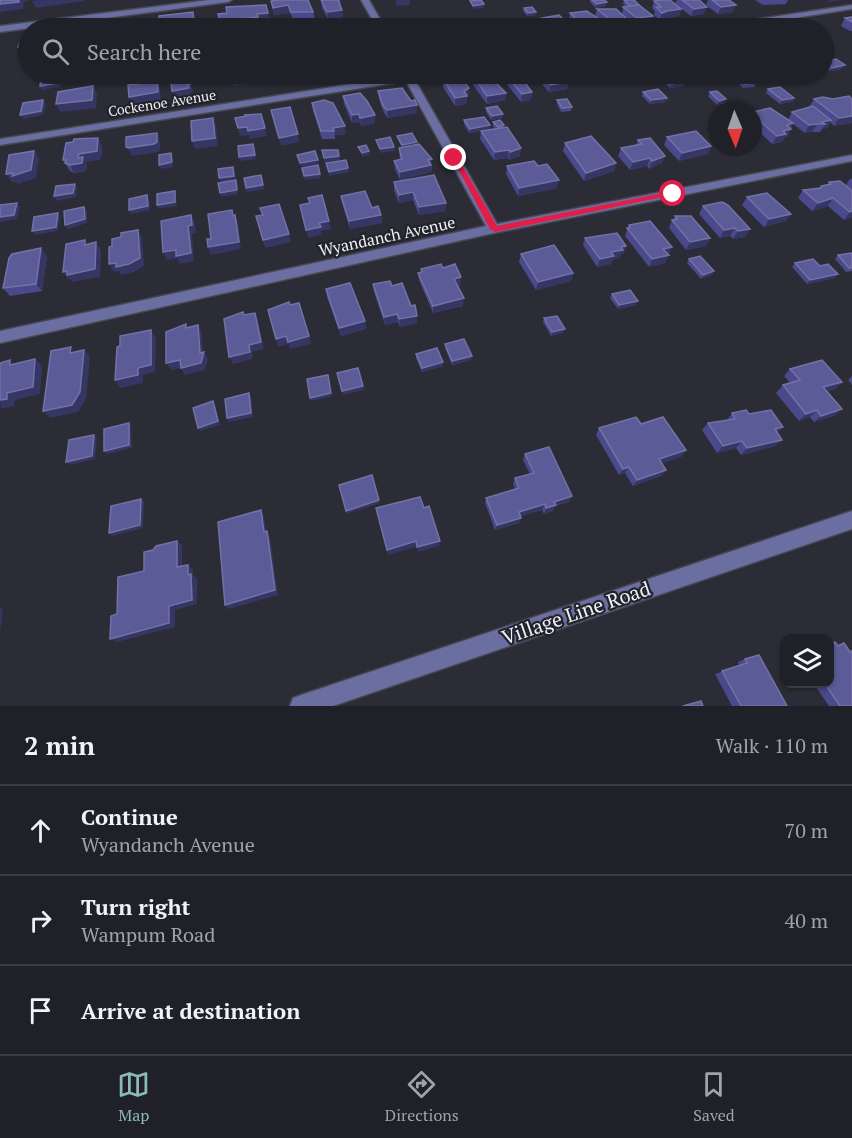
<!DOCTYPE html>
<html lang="en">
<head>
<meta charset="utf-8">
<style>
  body { margin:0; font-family:"PT Serif",serif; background:#282930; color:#f1f3f6 }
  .controls { position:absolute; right:18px; bottom:18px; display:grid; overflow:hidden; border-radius:12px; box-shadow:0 2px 4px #0004 }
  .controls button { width:54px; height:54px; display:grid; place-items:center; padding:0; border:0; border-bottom:2px solid #3d3e45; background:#202128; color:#f1f3f6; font:30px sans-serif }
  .compass { position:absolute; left:708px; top:102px; width:54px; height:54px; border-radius:50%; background:#202128; box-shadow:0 2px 4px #0004; rotate:178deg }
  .stop { position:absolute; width:18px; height:18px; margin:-14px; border:4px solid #e11d48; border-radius:50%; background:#fff }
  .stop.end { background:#e11d48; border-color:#fff; box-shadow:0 2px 6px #0008 }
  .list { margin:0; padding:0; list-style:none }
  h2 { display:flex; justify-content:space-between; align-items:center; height:78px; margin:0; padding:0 24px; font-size:26px }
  h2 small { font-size:20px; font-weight:400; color:#a2a3a8 }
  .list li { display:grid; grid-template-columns:39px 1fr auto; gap:18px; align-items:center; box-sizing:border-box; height:90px; padding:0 24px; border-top:2px solid #3d3e45 }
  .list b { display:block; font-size:22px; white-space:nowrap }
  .list p { margin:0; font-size:20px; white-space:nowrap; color:#a2a3a8 }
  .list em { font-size:20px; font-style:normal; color:#a2a3a8 }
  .icon { flex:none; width:33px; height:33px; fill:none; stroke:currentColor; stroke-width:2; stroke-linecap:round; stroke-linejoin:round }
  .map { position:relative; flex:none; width:852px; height:706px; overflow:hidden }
  .search { position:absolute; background:#202128; box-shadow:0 2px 4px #0004; left:18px; right:18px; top:18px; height:66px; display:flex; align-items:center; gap:15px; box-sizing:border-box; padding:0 21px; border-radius:33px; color:#a2a3a8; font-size:22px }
  .sheet { height:348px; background:#202128 }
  nav { display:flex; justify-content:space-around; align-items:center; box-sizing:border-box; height:84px; border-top:2px solid #3d3e45; background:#202128; font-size:16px; color:#a2a3a8 }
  nav a { display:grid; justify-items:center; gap:3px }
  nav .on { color:#8bbbb9 }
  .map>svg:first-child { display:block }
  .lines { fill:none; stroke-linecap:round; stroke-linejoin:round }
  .street-casing { stroke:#464750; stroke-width:3 }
  .street { fill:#6a6ea1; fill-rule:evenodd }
  .wall { fill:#49498b }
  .shaded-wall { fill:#363664 }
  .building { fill:#5b5b97; stroke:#7272a6; stroke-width:1.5 }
  .route { fill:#e11d48 }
  .labels { text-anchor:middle; stroke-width:4.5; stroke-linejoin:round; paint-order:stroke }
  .far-street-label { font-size:14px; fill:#eff0f6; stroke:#22232b }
  .street-label { font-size:16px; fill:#eff0f6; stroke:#22232b }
  .near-street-label { font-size:20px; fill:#eff0f6; stroke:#22232b }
</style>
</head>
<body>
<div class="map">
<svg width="852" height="706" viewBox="0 0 852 706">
  <rect width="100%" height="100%" fill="#2b2c35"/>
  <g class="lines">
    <g class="street-casing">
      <g id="street">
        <polygon points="209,0 232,0 228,2 0,32 0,26"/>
        <polygon points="361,0 369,0 385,28 377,28"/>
        <polygon points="852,5 852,9 732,28 715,28 719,25"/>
        <polygon points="402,74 440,74 415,80 497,224 852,155 852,161 494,233 0,343 0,331 486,226 406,81 0,145 0,139 403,76"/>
        <polygon points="852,511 852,529 333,706 290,706 293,698 301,695"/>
      </g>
    </g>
    <use href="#street" class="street"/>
  </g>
  <g class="wall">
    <polygon points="277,0 308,0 313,12 315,19 293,19 290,13 274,15 271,1"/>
    <polygon points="321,0 340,0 343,17 328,19 322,8"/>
    <polygon points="590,0 604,0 606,6 596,8 590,2"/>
    <polygon points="624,0 639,5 653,16 651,23 635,25 623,15 628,20 626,27 610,28 602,21 600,28 577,28 569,21 570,13 595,16 597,9 622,14 623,7 626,7 623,4"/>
    <polygon points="677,0 699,0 704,14 691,16 675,4 681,9 679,16 665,18 660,20 654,15 655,11 652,8 654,1 675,4"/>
    <polygon points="708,0 729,0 733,12 718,14 706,5"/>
    <polygon points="755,0 788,0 786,4 763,5"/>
    <polygon points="524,8 536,15 527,16 523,11"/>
    <polygon points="852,17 852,31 850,31 841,26 845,18"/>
    <polygon points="542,18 570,28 544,28 541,25"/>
    <polygon points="824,61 842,69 830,71 824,67"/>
    <polygon points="504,74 523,74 529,88 532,92 531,100 521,102 503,79"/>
    <polygon points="533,74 562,74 569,82 567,89 549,92"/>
    <polygon points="569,74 613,74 612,77 584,81 579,76 572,77"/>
    <polygon points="623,74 647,74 646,77 635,79 630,74 625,75"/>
    <polygon points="765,74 783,74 784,80 773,82 764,76"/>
    <polygon points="474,77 506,93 505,100 487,104 473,85"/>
    <polygon points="738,77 756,83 754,87 743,88 736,81"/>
    <polygon points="665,78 684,82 683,86 670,88 663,81"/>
    <polygon points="443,79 469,88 468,96 467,97 466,104 455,106 443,87"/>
    <polygon points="768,89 794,98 792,102 780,104 766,93"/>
    <polygon points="378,91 417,113 388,118 384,113 379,99"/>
    <polygon points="643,92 667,98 665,102 650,104 642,96"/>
    <polygon points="710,92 724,103 717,105 708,96"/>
    <polygon points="343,96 375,123 361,126 360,122 352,123 344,104"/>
    <polygon points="814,99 852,99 852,123 834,126 830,122 827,128 822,129 820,132 812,132 805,133 793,124 787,137 784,138 782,142 772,144 753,126 753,112 788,120 792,112 810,107 809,107"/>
    <polygon points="557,100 572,107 571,111 561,112 557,104"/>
    <polygon points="312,103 346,134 335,135 335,139 322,139 313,111"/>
    <polygon points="486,108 503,114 502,118 491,120 486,112"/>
    <polygon points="464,120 490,129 469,133 464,124"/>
    <polygon points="493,122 504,125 504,127 520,156 509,160 508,158 494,160 480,139 481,131 495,129 493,126"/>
    <polygon points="717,126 717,144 708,135 711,127"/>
    <polygon points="397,136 417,144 432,167 431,172 400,180 395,169 394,161 400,160 399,148 402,148 398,140"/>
    <polygon points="667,137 711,146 708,154 679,161 664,145"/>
    <polygon points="638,140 665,156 662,163 649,169 647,166 630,170 618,156 621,148 636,145"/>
    <polygon points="565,143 616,163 614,171 584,181 563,151"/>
    <polygon points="102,146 101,159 85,162 87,165 86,171 74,173 70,171 63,160"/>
    <polygon points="720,147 752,147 726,152"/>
    <polygon points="507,166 538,166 557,188 518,196 506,174"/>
    <polygon points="850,179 852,179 852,217 844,220 828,206 812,211 798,198 803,190 819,188 821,186 828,184 829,182 845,186"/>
    <polygon points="394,182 446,203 445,211 419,215 413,200 399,203 394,190"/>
    <polygon points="341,196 372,208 381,215 382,223 350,229 342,203"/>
    <polygon points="747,197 791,214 786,221 764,227 742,205"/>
    <polygon points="703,206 750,229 745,237 733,239 730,236 720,238 699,214"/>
    <polygon points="675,216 710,238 706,246 686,250 669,228 672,220 674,219"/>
    <polygon points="629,225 672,247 665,263 649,267 625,236"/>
    <polygon points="585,238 626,246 623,254 621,254 620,258 613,259 611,264 597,267 583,245"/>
    <polygon points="852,253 852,271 846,272 835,259 838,255"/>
    <polygon points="521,254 573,273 571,281 536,290 519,262"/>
    <polygon points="47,256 42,291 10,296 3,288"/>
    <polygon points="689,259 712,275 701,279 687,263"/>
    <polygon points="795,263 820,266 835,278 807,284 792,267"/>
    <polygon points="443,268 461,277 460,285 457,286 463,306 433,313 419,280 418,273 421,272 421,269"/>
    <polygon points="373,284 392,286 411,306 417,316 417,323 400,327 398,322 385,325 374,292"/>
    <polygon points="326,289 365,321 366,329 341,336 327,297"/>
    <polygon points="612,294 636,305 618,309 610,298"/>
    <polygon points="544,318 563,333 551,336 543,322"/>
    <polygon points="445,344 472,356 471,360 452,365 445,348"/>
    <polygon points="416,354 443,362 443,366 422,372 416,358"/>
    <polygon points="790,369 842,382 835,389 826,392 842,409 834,416 814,422 810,417 799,421 776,393 783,385 790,383 784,376"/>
    <polygon points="852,376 852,385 848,380"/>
    <polygon points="732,413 749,414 783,427 777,433 782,440 775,446 741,455 736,448 717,453 702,430 708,423 727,420"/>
    <polygon points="641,424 686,450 681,457 662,463 666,470 661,476 633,486 625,473 619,475 596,435 599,428"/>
    <polygon points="525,454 572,496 569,502 555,506 553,511 544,514 542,510 520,516 519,523 495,530 485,503 486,498 515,489 513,484 515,478 530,474 523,460"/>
    <polygon points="835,642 838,645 844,643 849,651 852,650 852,706 829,706 814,684 830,684 830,644"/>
    <polygon points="745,659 787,706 732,706 715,674 739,666 738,662"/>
  </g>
  <g class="shaded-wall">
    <polygon points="19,0 28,0 28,1 23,2 24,3 23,9 0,12 0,4"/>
    <polygon points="40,0 84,0 84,1 36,8 32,1"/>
    <polygon points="396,0 410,0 410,5 396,6"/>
    <polygon points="829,0 843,0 828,2"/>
    <polygon points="607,2 606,6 596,8 597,4"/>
    <polygon points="484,4 484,8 472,9 473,6"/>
    <polygon points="288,5 290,13 274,15 273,8"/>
    <polygon points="736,5 733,12 718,14 721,7"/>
    <polygon points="707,7 704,14 691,16 694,9"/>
    <polygon points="681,9 679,16 665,18 660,20 662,13 667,11"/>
    <polygon points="342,10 343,17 328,19 327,12"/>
    <polygon points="193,12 196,28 161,28 159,23"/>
    <polygon points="536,12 536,15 527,16 528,13"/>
    <polygon points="268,13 270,20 258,22 259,25 222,28 220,21"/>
    <polygon points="653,16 651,23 635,25 637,18"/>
    <polygon points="628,20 626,27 612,28 613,22"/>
    <polygon points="602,21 600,28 581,28 582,24"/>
    <polygon points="28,46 28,54 23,54 18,47"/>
    <polygon points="845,65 842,69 830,71 832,68"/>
    <polygon points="156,74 159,80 161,100 132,104 129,97"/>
    <polygon points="188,74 193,92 191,92 191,96 174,98 172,91"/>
    <polygon points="258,74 260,82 234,86 232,78"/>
    <polygon points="294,74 305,74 294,76"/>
    <polygon points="305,74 320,74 320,75 306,77"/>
    <polygon points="573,74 579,74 579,76 572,77"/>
    <polygon points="586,74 613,74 612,77 584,81"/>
    <polygon points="637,74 647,74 646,77 635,79"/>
    <polygon points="59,75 61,79 60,87 42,90 40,86"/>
    <polygon points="786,76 784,80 773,82 775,79"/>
    <polygon points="569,82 567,89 549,92 550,85"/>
    <polygon points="684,82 683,86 670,88 671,84"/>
    <polygon points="93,86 97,94 96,108 60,112 56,104"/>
    <polygon points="469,88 468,96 467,97 466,104 455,106 455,98"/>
    <polygon points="532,92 531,100 521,102 522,94"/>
    <polygon points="506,93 505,100 487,104 487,96"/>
    <polygon points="667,98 665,102 650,104 651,100"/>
    <polygon points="794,98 792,102 780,104 782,100"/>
    <polygon points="726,99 724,103 717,105 719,101"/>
    <polygon points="43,100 46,104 43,115 23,119 20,115"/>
    <polygon points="417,105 417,113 388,118 387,110"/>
    <polygon points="359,114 360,122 352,123 352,115"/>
    <polygon points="503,114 502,118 491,120 492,116"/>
    <polygon points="375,115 375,123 361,126 360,118"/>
    <polygon points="852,116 852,123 834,126 839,118"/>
    <polygon points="213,118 216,126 218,146 195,149 192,141"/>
    <polygon points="831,120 827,128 822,129 825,124 822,122"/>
    <polygon points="793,123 787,137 784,138 782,142 772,144 777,136 787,125"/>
    <polygon points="817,124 812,132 805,133 809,125"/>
    <polygon points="490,125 490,129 469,133 470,129"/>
    <polygon points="345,126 346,134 335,135 333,128"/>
    <polygon points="247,127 265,128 267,136 250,139 249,135 240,136 238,128"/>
    <polygon points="157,133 160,141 160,149 158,152 132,156 128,148"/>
    <polygon points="298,134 299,142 281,146 279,138"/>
    <polygon points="98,138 102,146 101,159 85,162 87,165 86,171 74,173 70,165 78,158 79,154"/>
    <polygon points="417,142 417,146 402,149 402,145"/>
    <polygon points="253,144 256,159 240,161 239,157"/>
    <polygon points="711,146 708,154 679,161 682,153"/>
    <polygon points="394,147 395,151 380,153 380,149"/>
    <polygon points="729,147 752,147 726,152"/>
    <polygon points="521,148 520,156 509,160 510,152"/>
    <polygon points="509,150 508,158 494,160 495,152"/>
    <polygon points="34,151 39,159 36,178 18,184 16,182 12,182 6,174"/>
    <polygon points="369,151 370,155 362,157 362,153"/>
    <polygon points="171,153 172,157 173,167 161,169 159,165"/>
    <polygon points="339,156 340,160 324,162 324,158"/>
    <polygon points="665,156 662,163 649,169 652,161"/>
    <polygon points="650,158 647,166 630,170 633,162"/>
    <polygon points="432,159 431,172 400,180 400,172"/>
    <polygon points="318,160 318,164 301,167 300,163"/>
    <polygon points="616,163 614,171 584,181 586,173"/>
    <polygon points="233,167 236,180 221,182 219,178"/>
    <polygon points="348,168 349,172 329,176 329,172"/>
    <polygon points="320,174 321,178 305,180 304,176"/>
    <polygon points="261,175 264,189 247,192 246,188"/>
    <polygon points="236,180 238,194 221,197 220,193"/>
    <polygon points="559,180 557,188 518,196 519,188"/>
    <polygon points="75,184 77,188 76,197 57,201 54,196"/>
    <polygon points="175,191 176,195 177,206 159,209 157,205"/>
    <polygon points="413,192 413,200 399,203 399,195"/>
    <polygon points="147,195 149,199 150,210 131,214 129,210"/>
    <polygon points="833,198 828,206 812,211 818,203"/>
    <polygon points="17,203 20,207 17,219 0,222 0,217"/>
    <polygon points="446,203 445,211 419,215 419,207"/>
    <polygon points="84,207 87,211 87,223 68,229 65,225"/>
    <polygon points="852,211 852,217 844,220 850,212"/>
    <polygon points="58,213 60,217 58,231 35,235 32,231"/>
    <polygon points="791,214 786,221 764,227 769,219"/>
    <polygon points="191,215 195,223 196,233 192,234 194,261 180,264 177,258 167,260 163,252 188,226"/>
    <polygon points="235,215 238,223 241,249 211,255 208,247"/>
    <polygon points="381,215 382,223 350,229 349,221"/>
    <polygon points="329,221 331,229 321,231 322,235 308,238 306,230 319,223"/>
    <polygon points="735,228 730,236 720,238 724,230"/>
    <polygon points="750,229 745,237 733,239 738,231"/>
    <polygon points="138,230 142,238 144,266 134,272 121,275 119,271 114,272 109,264"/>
    <polygon points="289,234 291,242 265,248 263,240"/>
    <polygon points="710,238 706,246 686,250 690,242"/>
    <polygon points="96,242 101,250 100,277 72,282 70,279 69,280 63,272"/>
    <polygon points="626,246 623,254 621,254 620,258 613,259 611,264 597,267 600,259 621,247"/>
    <polygon points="672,247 668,255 663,249"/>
    <polygon points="41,248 47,256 42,291 36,284"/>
    <polygon points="669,255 665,263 649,267 652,259"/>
    <polygon points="714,271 712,275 701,279 703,275"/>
    <polygon points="573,273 571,281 536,290 538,282"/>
    <polygon points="838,274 835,278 807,284 810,280"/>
    <polygon points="461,277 460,285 454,286 454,279"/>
    <polygon points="464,298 463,306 433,313 433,306"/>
    <polygon points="638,301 636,305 618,309 619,305"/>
    <polygon points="255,313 258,320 264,349 252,352 253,359 233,364 229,357 249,345"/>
    <polygon points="397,314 398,322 385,325 384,317"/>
    <polygon points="417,316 417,323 400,327 399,319"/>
    <polygon points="365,321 366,329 341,336 339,328"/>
    <polygon points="198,325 202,333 203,354 204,352 208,359 205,370 185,375 181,368 171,370 166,363 200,353"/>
    <polygon points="565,329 563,333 551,336 552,332"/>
    <polygon points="151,330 156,338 155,372 143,375 143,383 120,388 115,380 138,368"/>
    <polygon points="286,336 309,336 311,344 290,349 289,344 278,347 276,339"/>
    <polygon points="84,350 90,357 86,399 78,412 50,418 43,411"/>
    <polygon points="472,356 471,360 452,365 452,361"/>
    <polygon points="35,359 42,366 40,394 15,400 14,406 1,409 0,400 7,393"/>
    <polygon points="443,362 443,366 422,372 422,368"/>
    <polygon points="328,375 332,396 311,401 310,398"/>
    <polygon points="842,382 835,389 816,395 823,387"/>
    <polygon points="363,386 364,390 343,395 342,391"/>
    <polygon points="249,393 251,397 253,417 229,422 227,418"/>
    <polygon points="213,401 215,405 220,425 200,431 198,428"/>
    <polygon points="842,409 834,416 814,422 821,416"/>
    <polygon points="817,410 810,417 799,421 806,414"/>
    <polygon points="129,423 131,426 132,448 107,454 104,451"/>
    <polygon points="783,427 777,434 775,429"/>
    <polygon points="94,435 97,438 95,459 70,465 66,462"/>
    <polygon points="782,440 775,446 741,455 747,448"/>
    <polygon points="742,441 736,448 717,453 723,446"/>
    <polygon points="686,450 681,457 655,466 659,459"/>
    <polygon points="629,467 625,473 619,475 623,469"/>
    <polygon points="666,470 661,476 633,486 637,480"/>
    <polygon points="572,496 569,502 555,506 553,511 544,514 546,508 554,502"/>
    <polygon points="141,499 144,501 143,528 112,536 109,533"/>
    <polygon points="379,500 380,503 346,514 346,511"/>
    <polygon points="545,504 542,510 517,518 519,512"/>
    <polygon points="261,510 264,516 267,537 264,532"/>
    <polygon points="521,518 519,523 495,530 497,525"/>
    <polygon points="267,531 270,537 278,595 229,609 225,605"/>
    <polygon points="177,541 182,546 182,572 177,567"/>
    <polygon points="416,541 416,547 388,555 387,550"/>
    <polygon points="440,541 439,546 418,552 417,547"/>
    <polygon points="188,565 193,570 193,575 197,579 197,604 175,610 175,627 117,642 110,639 169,606 188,575"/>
    <polygon points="0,608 3,609 0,632"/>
  </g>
  <g class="building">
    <polygon points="0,0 19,0 19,2 0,4"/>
    <polygon points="278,0 308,0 313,12 291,12 288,5 273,8 271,1"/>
    <polygon points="321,0 338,0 342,10 327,12"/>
    <polygon points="481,0 484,4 473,6 470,1"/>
    <polygon points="592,0 604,0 607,2 597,4"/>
    <polygon points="624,0 634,0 639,5 630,6"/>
    <polygon points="662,0 670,0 681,9 667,11 662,13 656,7 661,7 654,1"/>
    <polygon points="682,0 699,0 707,7 694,9"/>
    <polygon points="712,0 729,0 736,5 721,7"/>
    <polygon points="266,5 268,13 257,14 258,17 220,21 218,14 227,13 226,7"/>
    <polygon points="639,5 653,16 637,18 623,7"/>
    <polygon points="532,7 536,12 528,13 524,8"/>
    <polygon points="597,9 616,9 628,20 613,22"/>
    <polygon points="587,11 602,21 582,24 570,13"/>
    <polygon points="193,12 194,22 184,23 184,20 159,23 159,16"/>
    <polygon points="559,15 570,27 552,28 542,18"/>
    <polygon points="852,17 852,22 845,18"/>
    <polygon points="135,21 135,28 91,28 92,25 106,23 105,26"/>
    <polygon points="533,23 539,28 512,28 509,26"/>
    <polygon points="442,25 445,28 420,28"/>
    <polygon points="800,25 805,28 785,28 783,26"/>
    <polygon points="28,34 28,46 18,47 20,42 26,42"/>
    <polygon points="836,59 845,65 832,68 824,62"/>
    <polygon points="149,74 156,74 158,92 129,97 128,85 138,84 137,75"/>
    <polygon points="170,74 187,74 190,84 188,84 189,88 172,91"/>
    <polygon points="231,74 258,74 232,78"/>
    <polygon points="505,74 523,74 529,82 525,83 532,92 522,94"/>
    <polygon points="541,74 562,74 569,82 550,85"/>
    <polygon points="767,74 783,74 786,76 775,79"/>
    <polygon points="59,75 58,83 40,86 41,78"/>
    <polygon points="488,75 506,93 487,96 474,77"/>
    <polygon points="677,76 684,82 671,84 665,78"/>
    <polygon points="749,76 756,83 745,84 738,77"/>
    <polygon points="460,77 469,88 464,91 467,96 455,98 443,79"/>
    <polygon points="93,86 92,100 56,104 58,92"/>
    <polygon points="780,87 794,98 782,100 768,89"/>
    <polygon points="402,88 411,101 415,100 417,105 387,110 383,106 378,91"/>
    <polygon points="658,89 667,98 651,100 643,92"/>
    <polygon points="717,91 726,99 719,101 710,92"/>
    <polygon points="360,93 367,101 375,115 360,118 359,114 352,115 343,96"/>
    <polygon points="849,96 852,99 852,116 839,118 814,99 823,97 833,99"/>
    <polygon points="567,99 572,107 562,108 557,100"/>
    <polygon points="43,100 41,111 20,115 23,103"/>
    <polygon points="324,100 333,103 345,126 333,128 334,131 321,131 312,103"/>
    <polygon points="497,106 503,114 492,116 486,108"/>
    <polygon points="813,106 831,120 822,122 825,124 817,124 809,125 792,112"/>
    <polygon points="290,107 298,134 279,138 271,110"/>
    <polygon points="770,108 793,123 787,125 791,129 783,131 786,134 777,136 753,115 753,112"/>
    <polygon points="261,114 265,128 248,131 247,127 238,128 235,118 246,116 245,115"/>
    <polygon points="484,117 490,125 470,129 464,120"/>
    <polygon points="213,118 215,138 192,141 191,121"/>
    <polygon points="500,120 504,125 498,127 493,122"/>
    <polygon points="717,126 717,133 711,127"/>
    <polygon points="507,127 521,148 510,152 509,150 495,152 481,131"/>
    <polygon points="696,131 711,146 682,153 667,137"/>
    <polygon points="157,133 157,142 154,144 128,148 126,147 126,137"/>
    <polygon points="412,133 417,142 402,145 397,136"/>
    <polygon points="591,136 616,163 586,173 565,143"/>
    <polygon points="390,137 394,147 380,149 376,140"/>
    <polygon points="98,138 97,151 79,154 78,158 83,157 82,163 70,165 65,163 66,160 63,160 66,143 73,142 74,139"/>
    <polygon points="650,138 665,156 652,161 650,158 633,162 621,148 642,144 638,140"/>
    <polygon points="253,144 255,155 239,157 238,146"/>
    <polygon points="419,144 432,159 428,160 431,165 400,172 394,161 402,159 399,148"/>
    <polygon points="366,145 369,151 362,153 358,147"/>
    <polygon points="322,150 338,150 339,156 324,158"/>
    <polygon points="34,151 31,170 12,176 13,173 6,174 9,155"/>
    <polygon points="315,151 318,160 300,163 297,155"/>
    <polygon points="171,153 172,162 159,165 159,155"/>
    <polygon points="346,160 348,168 329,172 326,163"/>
    <polygon points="534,161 538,166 547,164 559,180 519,188 507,166"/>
    <polygon points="318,165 320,174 304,176 302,168"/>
    <polygon points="233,167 234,176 219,178 218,169"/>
    <polygon points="261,175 263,185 246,188 244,178"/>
    <polygon points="434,175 446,203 419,207 413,192 399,195 394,182"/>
    <polygon points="236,180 237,190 220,193 218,183"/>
    <polygon points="840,181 852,191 852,211 850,212 833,198 818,203 803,190 821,188 821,186 831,184 829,182"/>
    <polygon points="75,184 73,193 54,196 56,186"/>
    <polygon points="175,191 175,202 157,205 157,194"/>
    <polygon points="365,191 372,208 378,206 381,215 349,221 341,196"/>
    <polygon points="767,193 791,214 769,219 747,197"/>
    <polygon points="147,195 148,206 129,210 129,199"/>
    <polygon points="322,195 329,221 319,223 321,227 306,230 300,205 310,203 308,198"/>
    <polygon points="722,202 728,205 750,229 738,231 735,228 724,230 703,206"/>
    <polygon points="17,203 14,215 0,217 0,205"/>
    <polygon points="279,204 289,234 263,240 256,216 263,215 260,208"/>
    <polygon points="84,207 85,219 65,225 64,211"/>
    <polygon points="232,210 233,216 235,215 239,242 208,247 207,239 211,239 208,214"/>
    <polygon points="58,213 56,227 32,231 34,217"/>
    <polygon points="191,215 192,225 188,226 191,253 176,256 176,250 163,252 161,221"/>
    <polygon points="675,216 691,216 710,238 690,242 672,220 677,219"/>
    <polygon points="650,221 672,247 663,249 669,255 652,259 627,228 630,227 629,225"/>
    <polygon points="138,230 140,258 129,264 116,267 116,263 109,264 109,247 112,246 112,239 121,237 121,233"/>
    <polygon points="617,233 626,246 621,247 623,250 611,252 614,256 600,259 585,238"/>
    <polygon points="85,240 85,245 96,242 95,269 67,275 67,271 63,272 66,244"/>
    <polygon points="554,245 573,273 538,282 521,254"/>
    <polygon points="41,248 36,284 3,288 9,258 12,254"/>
    <polygon points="852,253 852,268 849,268 838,255"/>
    <polygon points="700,256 714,271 703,275 689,259"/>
    <polygon points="813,259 820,266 828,264 838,274 810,280 795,263"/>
    <polygon points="441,264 443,268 455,264 461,277 454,279 464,298 433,306 418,273 422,272 421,269"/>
    <polygon points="390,281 392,286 402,283 411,306 415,305 417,316 399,319 397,314 384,317 373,284"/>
    <polygon points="350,283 365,321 339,328 326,289"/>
    <polygon points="630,290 638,301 619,305 612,294"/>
    <polygon points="289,302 290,305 299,303 309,336 288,342 286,336 276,339 268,310"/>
    <polygon points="243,312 244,315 255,313 261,342 249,345 250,352 229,357 224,319"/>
    <polygon points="557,316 565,329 552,332 544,318"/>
    <polygon points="186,324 186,328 198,325 200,353 204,352 201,363 181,368 180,360 166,363 166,332"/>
    <polygon points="151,330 151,365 138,368 138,375 115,380 117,347 120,346 120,336"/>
    <polygon points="464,339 472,356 452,361 445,344"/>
    <polygon points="71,347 70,353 84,350 80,392 72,405 43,411 51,351"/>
    <polygon points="437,348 443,362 422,368 416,354"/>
    <polygon points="35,359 33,387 7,393 7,399 0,400 0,363 10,360 10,365"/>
    <polygon points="822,360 842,382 823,387 842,409 821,416 817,410 806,414 783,385 800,380 790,369"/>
    <polygon points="358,368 363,386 342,391 337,373"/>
    <polygon points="328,375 331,393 310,398 307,379"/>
    <polygon points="249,393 251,413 227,418 225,399"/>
    <polygon points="213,401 218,421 198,428 193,408"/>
    <polygon points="746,410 749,414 771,410 783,427 775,429 782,440 747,448 742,441 723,446 708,423 735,419 732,413"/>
    <polygon points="636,417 641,424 663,417 686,450 659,459 666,470 637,480 629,467 623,469 599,428"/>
    <polygon points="129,423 129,445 104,451 104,429"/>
    <polygon points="94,435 92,456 66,462 69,440"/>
    <polygon points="549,447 572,496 554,502 556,505 546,508 545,504 519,512 521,518 497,525 486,498 519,488 515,478 534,473 525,454"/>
    <polygon points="372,475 379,500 346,511 339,485"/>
    <polygon points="420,497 424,508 429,506 440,541 417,547 416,541 387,550 376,508"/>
    <polygon points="141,499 140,525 109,533 111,506"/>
    <polygon points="261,510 264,532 267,531 275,590 225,605 218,522"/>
    <polygon points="177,541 177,567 188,565 188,575 191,574 192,600 169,606 169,623 110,639 111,616 117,614 118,577 144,571 144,552 153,550 156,546"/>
    <polygon points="835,642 838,646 844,643 850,652 852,651 852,706 840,706 825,684 830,684 830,645"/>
    <polygon points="759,655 787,706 741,706 722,671 747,663 745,659"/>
    <polygon points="701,701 703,706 683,706"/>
  </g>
  <polygon class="route" points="452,157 458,158 497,226 673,191 677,194 495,232 490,229"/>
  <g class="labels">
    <g class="far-street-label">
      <text transform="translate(162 103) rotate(-9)" y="5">Cockenoe Avenue</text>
    </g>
    <g class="street-label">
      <text transform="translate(387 236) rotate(-12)" y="6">Wyandanch Avenue</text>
    </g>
    <g class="near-street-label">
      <text transform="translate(576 613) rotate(-19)" y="7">Village Line Road</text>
    </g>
  </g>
</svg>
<div class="controls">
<button><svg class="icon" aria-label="layers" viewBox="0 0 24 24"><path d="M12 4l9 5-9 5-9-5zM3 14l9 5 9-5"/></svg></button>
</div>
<svg class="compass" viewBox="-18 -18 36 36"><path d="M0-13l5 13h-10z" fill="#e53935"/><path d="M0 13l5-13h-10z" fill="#a2a3a8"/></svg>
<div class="stop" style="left:673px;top:194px"></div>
<div class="stop end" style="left:454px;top:158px"></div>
<div class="search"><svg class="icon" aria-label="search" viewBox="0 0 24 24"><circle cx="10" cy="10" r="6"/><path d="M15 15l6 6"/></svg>Search here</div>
</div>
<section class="sheet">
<h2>2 min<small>Walk · 110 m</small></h2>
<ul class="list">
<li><svg class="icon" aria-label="ahead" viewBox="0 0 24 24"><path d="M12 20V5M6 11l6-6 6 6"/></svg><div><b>Continue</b><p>Wyandanch Avenue</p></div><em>70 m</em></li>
<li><svg class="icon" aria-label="right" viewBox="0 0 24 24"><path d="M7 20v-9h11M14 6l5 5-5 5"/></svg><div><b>Turn right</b><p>Wampum Road</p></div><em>40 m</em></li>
<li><svg class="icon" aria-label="arrive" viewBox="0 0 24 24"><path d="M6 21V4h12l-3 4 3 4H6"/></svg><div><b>Arrive at destination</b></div></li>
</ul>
</section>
<nav>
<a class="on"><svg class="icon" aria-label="map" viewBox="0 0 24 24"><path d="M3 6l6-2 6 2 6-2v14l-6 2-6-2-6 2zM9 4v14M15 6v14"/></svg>Map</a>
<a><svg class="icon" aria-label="directions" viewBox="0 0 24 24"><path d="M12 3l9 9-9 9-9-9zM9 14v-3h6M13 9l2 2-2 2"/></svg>Directions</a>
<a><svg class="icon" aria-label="saved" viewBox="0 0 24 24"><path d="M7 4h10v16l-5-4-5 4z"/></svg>Saved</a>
</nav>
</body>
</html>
